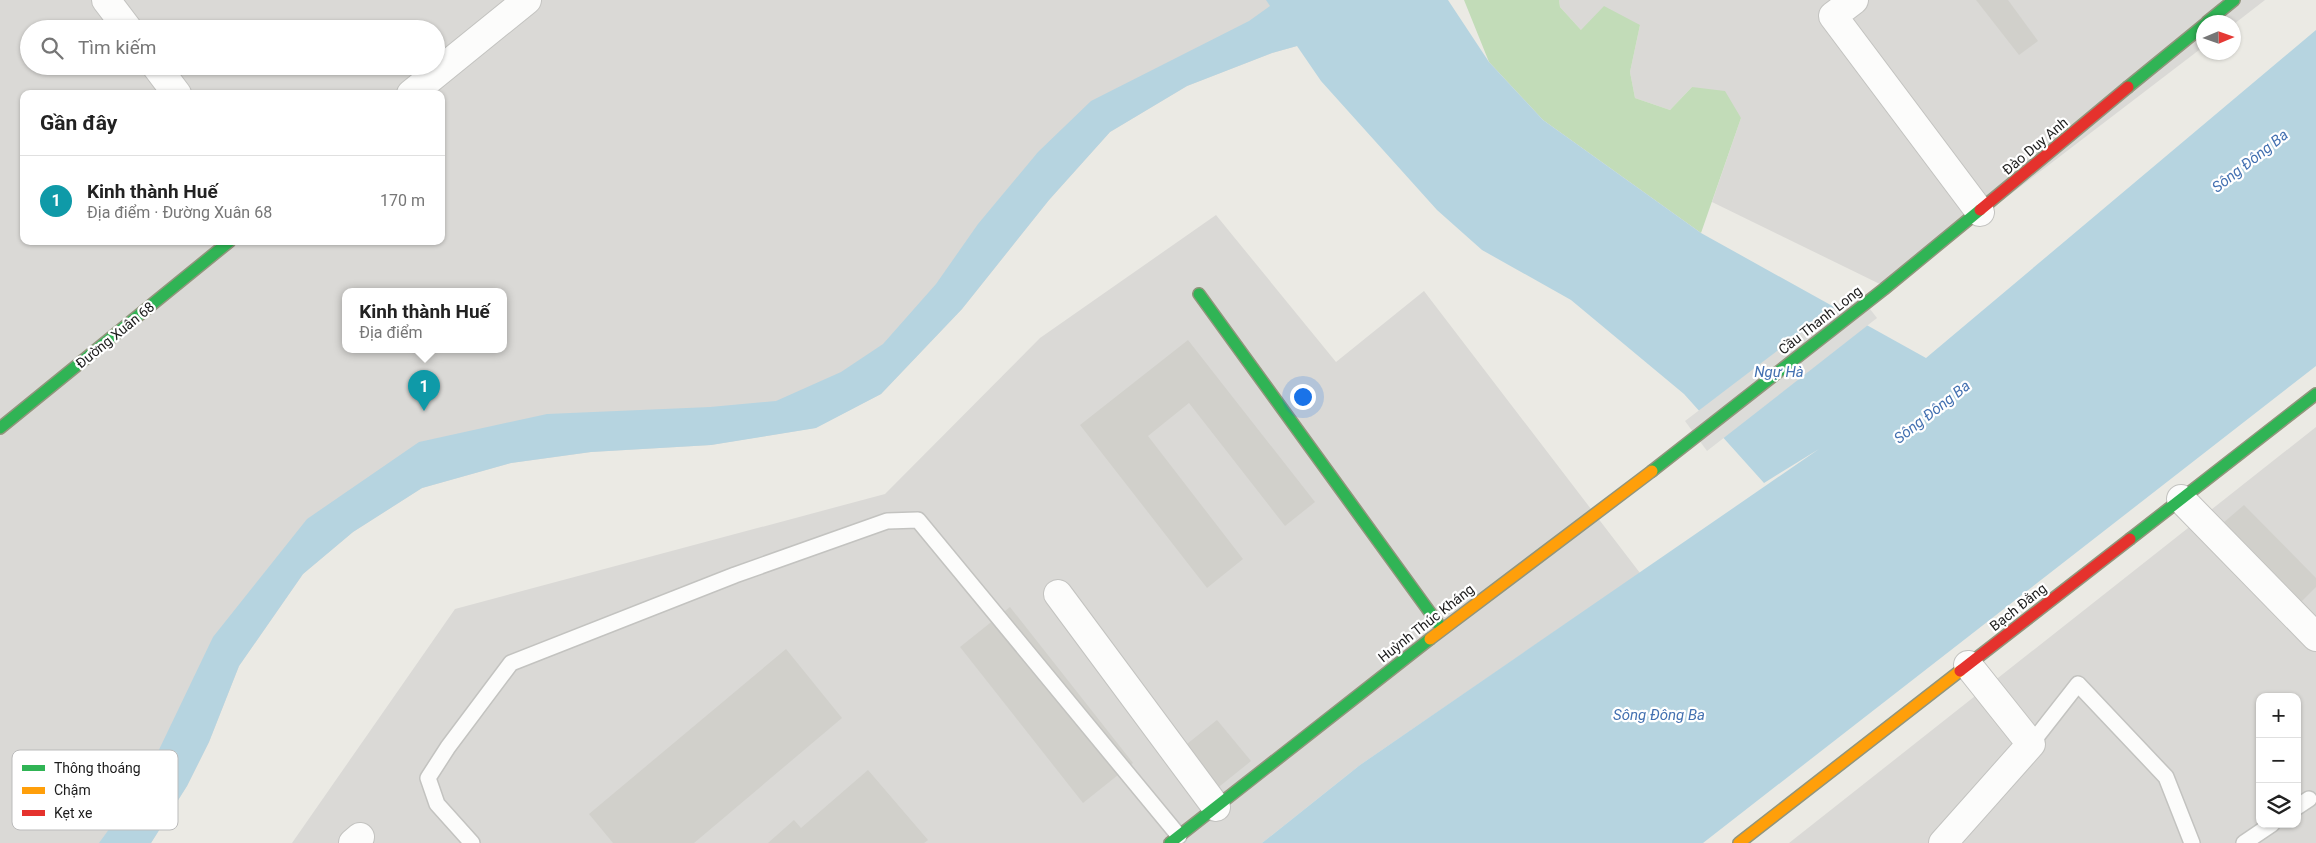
<!DOCTYPE html>
<html lang="vi">
<head>
<meta charset="utf-8">
<style>
  body { margin:0; font-family:Roboto,sans-serif; background:#f6f6f6; color:#222 }
  .controls { position:absolute; right:15px; bottom:15px; display:grid; overflow:hidden; border-radius:10px; box-shadow:0 1px 4px #0004 }
  .controls button { width:45px; height:45px; display:grid; place-items:center; padding:0; border:0; border-bottom:1px solid #e0e0e0; background:#fff; color:#222; font:25px sans-serif }
  .compass { position:absolute; left:2196px; top:15px; width:45px; height:45px; border-radius:50%; background:#fff; box-shadow:0 1px 4px #0004; rotate:88deg }
  .you { position:absolute; left:1302px; top:396px; width:18px; height:18px; margin:-12px; border:4px solid #fff; border-radius:50%; background:#1a73e8; box-shadow:0 0 0 8px #1a73e833 }
  .badge { display:grid; place-items:center; width:32px; height:32px; border-radius:50%; background:#646462; color:#fff; font-size:16px; font-weight:700 }
  .pin { position:absolute; translate:-50% -41px; filter:drop-shadow(0 1px 2px #0008) }
  .pin::after { content:''; position:absolute; top:26px; width:18px; height:15px; background:inherit; clip-path:polygon(0 0,100% 0,50% 100%) }
  .popup { position:absolute; left:342px; top:288px; width:165px; height:65px; box-sizing:border-box; display:grid; place-content:center; border-radius:10px; background:#fff; filter:drop-shadow(0 1px 4px #0005); font-size:16px; white-space:nowrap; color:#767676 }
  .popup b { font-size:19px; color:#222 }
  .popup::after { content:''; position:absolute; left:50%; top:100%; margin-left:-10px; border:10px solid transparent; border-top-color:#fff }
  .list { margin:0; padding:0; list-style:none }
  h2 { display:flex; justify-content:space-between; align-items:center; height:65px; margin:0; padding:0 20px; font-size:21px }
  h2 small { font-size:16px; font-weight:400; color:#767676 }
  .list li { display:grid; grid-template-columns:32px 1fr auto; gap:15px; align-items:center; box-sizing:border-box; height:90px; padding:0 20px; border-top:1px solid #e0e0e0 }
  .list b { display:block; font-size:19px; white-space:nowrap }
  .list p { margin:0; font-size:16px; white-space:nowrap; color:#767676 }
  .list em { font-size:16px; font-style:normal; color:#767676 }
  .icon { flex:none; width:28px; height:28px; fill:none; stroke:currentColor; stroke-width:2; stroke-linecap:round; stroke-linejoin:round }
  .map { position:relative; flex:none; width:2316px; height:843px; overflow:hidden }
  .search { position:absolute; background:#fff; box-shadow:0 1px 4px #0004; left:20px; top:20px; width:425px; height:55px; display:flex; align-items:center; gap:12px; box-sizing:border-box; padding:0 18px; border-radius:28px; color:#767676; font-size:19px }
  .panel { position:absolute; background:#fff; box-shadow:0 1px 4px #0004; left:20px; top:90px; width:425px; height:155px; border-radius:10px }
  .map>svg:first-child { display:block }
  .residential { fill:#dad9d6; fill-rule:evenodd }
  .forest { fill:#c2dcb8 }
  .water { fill:#b6d4e0 }
  .pier { fill:#dcdcd9 }
  .building { fill:#d1d0cb }
  .lines { fill:none; stroke-linecap:round; stroke-linejoin:round }
  .lane-casing { stroke:#c3c3c0; stroke-width:18 }
  .street-casing { stroke:#c3c3c0; stroke-width:30 }
  .fast-casing { stroke:#91957c; stroke-width:14 }
  .slow-casing { stroke:#91957c; stroke-width:14 }
  .jam-casing { stroke:#91957c; stroke-width:14 }
  .lane { stroke:#fcfcfb; stroke-width:15 }
  .street { stroke:#fcfcfb; stroke-width:28 }
  .fast { stroke:#30b455; stroke-width:11 }
  .slow { stroke:#ff9f0a; stroke-width:11 }
  .jam { stroke:#e5322d; stroke-width:11 }
  .labels { text-anchor:middle; stroke-width:4.5; stroke-linejoin:round; paint-order:stroke }
  .street-label { font-size:14px; fill:#1c1c1c; stroke:#fff }
  .water-label { font-size:15px; font-style:italic; fill:#4471b1; stroke:#fff }
  .key { fill:#fff; stroke:#bbb; stroke-width:1 }
  .key-label { font-size:14px; fill:#1c1c1c }
</style>
</head>
<body>
<div class="map">
<svg width="2316" height="843" viewBox="0 0 2316 843">
  <rect width="100%" height="100%" fill="#ebeae4"/>
  <g class="residential">
    <path d="M0 0H1344L1297 46 1272 53 1187 86 1110 132 1049 200 962 309 881 394 815 428 711 445 591 452 511 463 422 488 353 532 303 574 239 666 209 742 187 786 151 843H0ZM29 29H436V66H29ZM24 94H441V241H24ZM345 292H503V350H345Z"/>
    <polygon points="1559,0 2265,0 2234,24 2204,22 2203,47 1888,288 1712,202 1741,118 1692,87 1670,110 1635,98 1630,72 1640,25 1581,30 1560,7"/>
    <polygon points="1216,215 1336,362 1424,291 1640,573 1360,765 1262,843 292,843 455,609 885,494 1040,338"/>
    <path d="M2316 427V843H1789ZM2260 697H2297V824H2260Z"/>
  </g>
  <polygon class="forest" points="1464,0 1559,0 1560,7 1581,30 1604,6 1640,25 1630,72 1635,98 1670,110 1692,87 1725,91 1741,118 1701,233 1543,120 1489,62"/>
  <polygon class="water" points="1266,0 1448,0 1489,62 1543,120 1701,233 1926,358 2316,30 2316,366 1703,843 1262,843 1360,765 1819,449 1764,483 1684,394 1571,300 1482,250 1437,210 1321,81 1297,46 1272,53 1187,86 1110,132 1049,200 962,309 881,394 816,428 711,445 591,452 511,463 422,488 353,532 303,574 239,666 209,742 187,786 151,843 99,843 144,781 213,637 307,519 419,442 547,414 710,407 776,401 841,372 883,344 936,284 978,224 1038,152 1091,101 1249,21 1270,6"/>
  <polygon class="pier" points="1856,291 1877,318 1707,451 1685,421"/>
  <g class="building">
    <polygon points="1976,0 2008,0 2038,41 2019,55"/>
    <polygon points="1188,340 1315,502 1285,526 1189,403 1148,436 1243,559 1207,588 1080,425"/>
    <polygon points="2244,505 2316,578 2316,587 2294,609 2216,529"/>
    <polygon points="1010,607 1133,763 1083,803 960,647"/>
    <polygon points="786,649 842,718 694,843 613,843 589,814"/>
    <polygon points="1217,720 1251,761 1215,790 1182,748"/>
    <polygon points="868,770 928,840 924,843 768,843 794,820 801,828"/>
  </g>
  <g class="lines">
    <g class="lane-casing">
      <g id="lane">
        <polyline points="2031,744 2078,684 2166,777 2192,843"/>
        <polyline points="2297,807 2309,799"/>
        <polyline points="472,843 437,804 428,778 448,747 511,663 735,575 887,521 918,520 1179,836"/>
        <polyline points="2244,843 2272,824"/>
      </g>
    </g>
    <g class="street-casing">
      <g id="street">
        <polyline points="106,0 128,29"/>
        <polyline points="1854,0 1833,16 1980,212"/>
        <polyline points="156,66 177,94"/>
        <polyline points="411,94 527,0"/>
        <polyline points="2181,499 2316,637"/>
        <polyline points="1058,594 1216,807"/>
        <polyline points="353,843 360,837"/>
        <polyline points="1943,843 2031,744 1968,665"/>
      </g>
    </g>
    <g class="fast-casing">
      <g id="fast">
        <polyline points="2207,22 2234,0"/>
        <polyline points="2128,87 2204,25"/>
        <polyline points="1199,294 1442,629"/>
        <polyline points="0,428 230,241"/>
        <polyline points="1652,471 1884,289 1980,210"/>
        <polyline points="2130,539 2316,394"/>
        <polyline points="1170,843 1430,639"/>
      </g>
    </g>
    <g class="slow-casing">
      <g id="slow">
        <polyline points="1430,639 1652,471"/>
        <polyline points="1739,843 1960,671"/>
      </g>
    </g>
    <g class="jam-casing">
      <g id="jam">
        <polyline points="1980,210 2128,87"/>
        <polyline points="1960,671 2130,539"/>
      </g>
    </g>
    <use href="#lane" class="lane"/>
    <use href="#street" class="street"/>
    <use href="#fast" class="fast"/>
    <use href="#slow" class="slow"/>
    <use href="#jam" class="jam"/>
  </g>
  <g class="labels">
    <g class="street-label">
      <text transform="translate(2035 146) rotate(-40)" y="5">Đào Duy Anh</text>
      <text transform="translate(1820 320) rotate(-38)" y="5">Cầu Thanh Long</text>
      <text transform="translate(115 335) rotate(-39)" y="5">Đường Xuân 68</text>
      <text transform="translate(2018 607) rotate(-38)" y="5">Bạch Đằng</text>
      <text transform="translate(1426 623) rotate(-38)" y="5">Huỳnh Thúc Kháng</text>
    </g>
    <g class="water-label">
      <text transform="translate(2250 161) rotate(-38)" y="5">Sông Đông Ba</text>
      <text x="1779" y="377">Ngự Hà</text>
      <text transform="translate(1932 412) rotate(-38)" y="5">Sông Đông Ba</text>
      <text x="1659" y="720">Sông Đông Ba</text>
    </g>
  </g>
  <rect x="12" y="750" width="166" height="80" rx="8" class="key"/>
  <rect x="22" y="765" width="23" height="6" fill="#30b455"/>
  <rect x="22" y="787" width="23" height="7" fill="#ff9f0a"/>
  <rect x="22" y="810" width="23" height="6" fill="#e5322d"/>
  <g class="key-label">
    <text x="54" y="773">Thông thoáng</text>
    <text x="54" y="795">Chậm</text>
    <text x="54" y="818">Kẹt xe</text>
  </g>
</svg>
<div class="controls">
<button>+</button>
<button>−</button>
<button><svg class="icon" aria-label="layers" viewBox="0 0 24 24"><path d="M12 4l9 5-9 5-9-5zM3 14l9 5 9-5"/></svg></button>
</div>
<svg class="compass" viewBox="-18 -18 36 36"><path d="M0-13l5 13h-10z" fill="#e53935"/><path d="M0 13l5-13h-10z" fill="#767676"/></svg>
<div class="you"></div>
<div class="pin badge" style="left:424px;top:411px;background:#0f9aa8">1</div>
<div class="popup"><b>Kinh thành Huế</b>Địa điểm</div>
<div class="search"><svg class="icon" aria-label="search" viewBox="0 0 24 24"><circle cx="10" cy="10" r="6"/><path d="M15 15l6 6"/></svg>Tìm kiếm</div>
<section class="panel">
<h2>Gần đây<small></small></h2>
<ul class="list">
<li><span class="badge" style="background:#0f9aa8">1</span><div><b>Kinh thành Huế</b><p>Địa điểm · Đường Xuân 68</p></div><em>170 m</em></li>
</ul>
</section>
</div>
</body>
</html>
